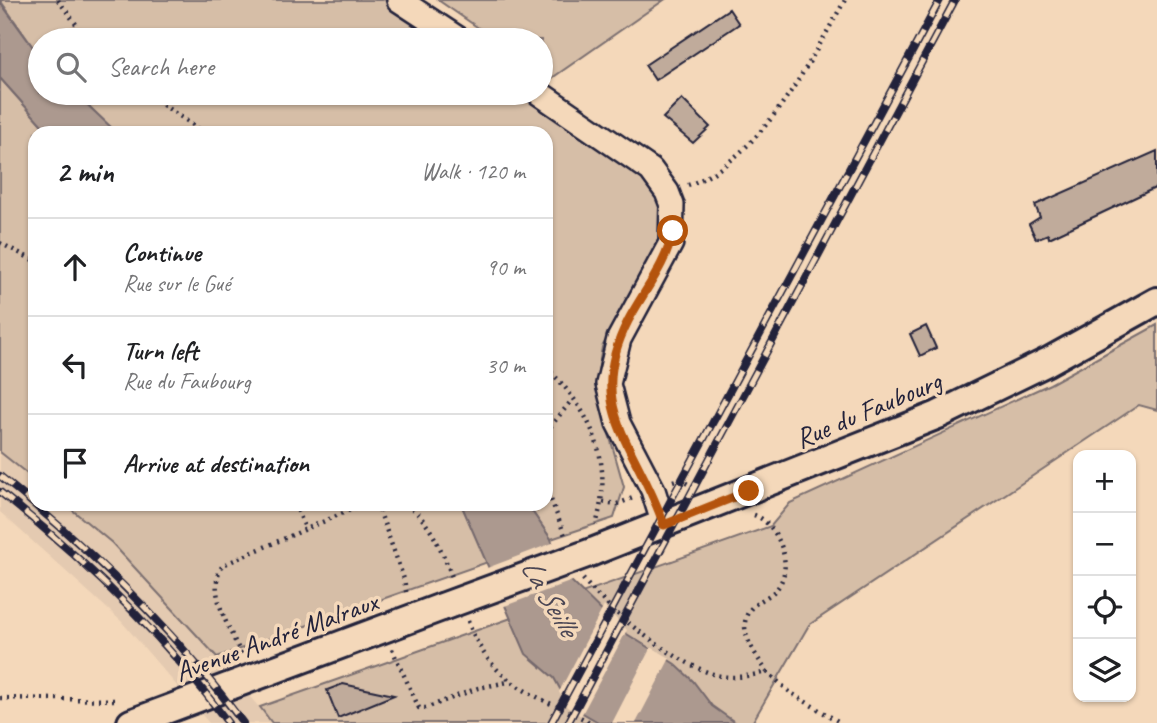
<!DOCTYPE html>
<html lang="en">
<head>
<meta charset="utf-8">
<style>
  body { margin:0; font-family:Caveat,sans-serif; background:#f6f6f6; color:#202124 }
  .controls { position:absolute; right:21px; bottom:21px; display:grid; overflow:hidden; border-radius:14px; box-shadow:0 2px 5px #0004 }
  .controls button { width:63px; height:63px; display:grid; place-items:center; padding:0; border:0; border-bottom:2px solid #e0e0e0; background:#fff; color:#202124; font:35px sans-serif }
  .stop { position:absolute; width:21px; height:21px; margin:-16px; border:5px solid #b45309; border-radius:50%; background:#fff }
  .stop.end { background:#b45309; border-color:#fff; box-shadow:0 2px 7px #0008 }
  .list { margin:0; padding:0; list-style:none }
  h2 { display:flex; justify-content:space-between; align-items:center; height:91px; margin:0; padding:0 28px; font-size:30px }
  h2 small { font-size:23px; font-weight:400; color:#757577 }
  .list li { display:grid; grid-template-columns:46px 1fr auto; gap:21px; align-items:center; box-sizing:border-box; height:98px; padding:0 28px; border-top:2px solid #e0e0e0 }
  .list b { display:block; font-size:26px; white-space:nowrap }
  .list p { margin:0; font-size:23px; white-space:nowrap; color:#757577 }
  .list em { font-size:23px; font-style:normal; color:#757577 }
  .icon { flex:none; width:38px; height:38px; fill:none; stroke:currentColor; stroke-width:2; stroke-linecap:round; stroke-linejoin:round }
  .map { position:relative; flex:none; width:1157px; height:723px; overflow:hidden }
  .search { position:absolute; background:#fff; box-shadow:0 2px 5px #0004; left:28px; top:28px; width:525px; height:77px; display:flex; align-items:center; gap:18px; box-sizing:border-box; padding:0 24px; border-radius:38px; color:#757577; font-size:26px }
  .panel { position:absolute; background:#fff; box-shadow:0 2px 5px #0004; left:28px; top:126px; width:525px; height:385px; border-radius:21px }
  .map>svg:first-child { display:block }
  .built { fill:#e4cab1 }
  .green { fill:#d6bea7; stroke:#7c7071; stroke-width:2 }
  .water { fill:#ac998f; stroke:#75696d; stroke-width:2 }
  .pier { fill:#f4d8ba }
  .building { fill:#c0ab9b; stroke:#22223b; stroke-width:2 }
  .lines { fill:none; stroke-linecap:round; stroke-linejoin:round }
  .tertiary-casing { stroke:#22223b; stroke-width:28 }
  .secondary-casing { stroke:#22223b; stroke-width:32 }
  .path { stroke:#22223b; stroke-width:4.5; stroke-dasharray:2 5; stroke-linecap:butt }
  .tertiary { stroke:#f4d8ba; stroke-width:23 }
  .secondary { stroke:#f4d8ba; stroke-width:26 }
  .rail-casing { stroke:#22223b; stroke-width:8 }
  .rail { stroke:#f4d8ba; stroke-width:5; stroke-dasharray:16; stroke-linecap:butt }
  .secondary-bridge-casing { stroke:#22223b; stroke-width:32; stroke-linecap:butt }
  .secondary-bridge { stroke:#f4d8ba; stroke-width:26 }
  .route { stroke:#b45309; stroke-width:9 }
  .labels { text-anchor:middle; stroke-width:7; stroke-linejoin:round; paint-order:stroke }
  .street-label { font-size:28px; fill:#22223b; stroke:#f4d8ba }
  .water-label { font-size:30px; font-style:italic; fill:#4b4654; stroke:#f4d8ba }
</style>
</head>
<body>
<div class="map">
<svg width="1157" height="723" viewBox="0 0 1157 723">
  <rect width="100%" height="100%" fill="#f4d8ba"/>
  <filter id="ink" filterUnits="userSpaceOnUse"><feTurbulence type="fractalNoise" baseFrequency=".0143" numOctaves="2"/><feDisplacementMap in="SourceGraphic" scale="14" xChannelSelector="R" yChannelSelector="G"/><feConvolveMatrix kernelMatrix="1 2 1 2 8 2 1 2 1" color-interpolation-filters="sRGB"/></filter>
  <g filter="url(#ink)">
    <polygon class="built" points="0,452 35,480 35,504 65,504 112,543 217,657 272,723 209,723 121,621 0,512"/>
    <g class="green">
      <polygon points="0,0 386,0 444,40 40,40 40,57"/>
      <polygon points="438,0 664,0 552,78 541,71 541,40 496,40"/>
      <polygon points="0,78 49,133 35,133 35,480 0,452"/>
      <polygon points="75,93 519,93 644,178 660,204 662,239 602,347 598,372 598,395 624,487 614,518 551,539 527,504 546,504 546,133 117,133"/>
      <polygon points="1157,325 1157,410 1139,405 809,625 752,723 272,723 260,707 771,526 790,503 1050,384"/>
      <polygon points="65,504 461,504 488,562 217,657 112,543"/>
    </g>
    <g class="water">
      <polygon points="0,2 40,57 40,93 75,93 117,133 49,133 0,78"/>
      <polygon points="461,504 527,504 551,539 563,573 622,631 675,664 693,681 712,706 736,723 600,723 569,705 554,678 526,654"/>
    </g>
    <g class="pier">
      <polygon points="555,542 566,571 575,580 502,607 487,568"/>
      <polygon points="604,606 627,630 581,716 567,707 559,692"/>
      <polygon points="651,647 670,658 636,723 612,723"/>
    </g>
    <g class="building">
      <polygon points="729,9 739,24 655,80 645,65"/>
      <polygon points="682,99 710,127 693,143 663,118"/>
      <polygon points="1157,151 1157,187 1049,238 1048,234 1036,239 1029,224 1040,217 1035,205"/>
      <polygon points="926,326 936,348 920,356 910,334"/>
      <polygon points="343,684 366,689 394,695 338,718 327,690"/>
    </g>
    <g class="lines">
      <g class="tertiary-casing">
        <g id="tertiary">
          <polyline points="399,0 460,40"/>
          <polyline points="539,93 651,170 667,192 672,205 671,243 619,339 608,384 618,423 653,490 664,525"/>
        </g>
      </g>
      <g class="secondary-casing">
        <g id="secondary">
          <polyline points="592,552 938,415 1047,362 1157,301"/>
          <polyline points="131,723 442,607"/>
        </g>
      </g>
      <g class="path">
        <polyline points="58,0 88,40"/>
        <polyline points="145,93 205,133"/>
        <path d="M688 185C760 160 809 63 845 0"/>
        <polyline points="0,243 35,261"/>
        <path d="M546 367C593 413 614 461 596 525"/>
        <polyline points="546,432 572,400"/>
        <polyline points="673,481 679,479 693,487"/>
        <polyline points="546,487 566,538"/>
        <polyline points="603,502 617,504 633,498"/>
        <polyline points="295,504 306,530"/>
        <polyline points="377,504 404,579 407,597"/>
        <path d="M407 504C431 523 443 552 453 580"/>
        <path d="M754 515C777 523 793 562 780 584 771 601 747 600 745 623 744 640 758 658 767 672"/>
        <path d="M583 579C609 612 673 661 713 674 731 680 749 676 767 672L791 693 841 723"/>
        <path d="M468 621C491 686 536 695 592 723"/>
        <polyline points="392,649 419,708 426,708 478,688 508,682"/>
        <path d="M241 654C230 629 205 589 223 565L364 504"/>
        <polyline points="0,698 115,700"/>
      </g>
      <use href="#tertiary" class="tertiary"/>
      <use href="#secondary" class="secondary"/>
      <g class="rail-casing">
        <g id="rail">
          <path d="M0 476C90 549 174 629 243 723"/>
          <path d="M0 492C84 559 165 636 228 723"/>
          <polyline points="551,723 940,0"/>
          <polyline points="568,723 955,0"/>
        </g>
      </g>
      <use href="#rail" class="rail"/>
      <g class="secondary-bridge-casing">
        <polyline id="secondary-bridge" points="442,607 592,552"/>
      </g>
      <use href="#secondary-bridge" class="secondary-bridge"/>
    </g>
  </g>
  <g class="lines" filter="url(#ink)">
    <path class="route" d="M673 231C667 264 643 292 628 321 583 409 637 444 664 525L749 491"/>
  </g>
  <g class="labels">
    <g class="street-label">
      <text transform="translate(868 409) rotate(-23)" y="10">Rue du Faubourg</text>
      <text transform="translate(276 636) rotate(-20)" y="10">Avenue André Malraux</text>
    </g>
    <g class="water-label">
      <text transform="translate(550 597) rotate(60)" y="10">La Seille</text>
    </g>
  </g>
</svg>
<div class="controls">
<button>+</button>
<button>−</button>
<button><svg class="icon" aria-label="locate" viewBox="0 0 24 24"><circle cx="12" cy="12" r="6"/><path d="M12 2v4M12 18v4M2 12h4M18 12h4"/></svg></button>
<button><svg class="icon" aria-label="layers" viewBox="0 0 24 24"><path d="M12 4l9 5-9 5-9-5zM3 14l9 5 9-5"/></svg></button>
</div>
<div class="stop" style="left:673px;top:231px"></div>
<div class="stop end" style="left:749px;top:491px"></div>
<div class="search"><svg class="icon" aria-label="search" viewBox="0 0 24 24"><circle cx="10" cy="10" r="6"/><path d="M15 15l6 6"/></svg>Search here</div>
<section class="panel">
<h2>2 min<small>Walk · 120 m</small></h2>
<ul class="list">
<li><svg class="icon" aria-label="ahead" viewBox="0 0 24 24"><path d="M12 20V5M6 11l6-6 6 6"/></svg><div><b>Continue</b><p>Rue sur le Gué</p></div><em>90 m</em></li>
<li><svg class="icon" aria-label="left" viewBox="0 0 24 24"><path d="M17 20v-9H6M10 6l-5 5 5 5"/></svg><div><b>Turn left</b><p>Rue du Faubourg</p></div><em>30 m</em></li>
<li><svg class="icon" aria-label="arrive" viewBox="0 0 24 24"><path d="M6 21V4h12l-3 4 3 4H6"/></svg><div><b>Arrive at destination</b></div></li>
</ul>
</section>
</div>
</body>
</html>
